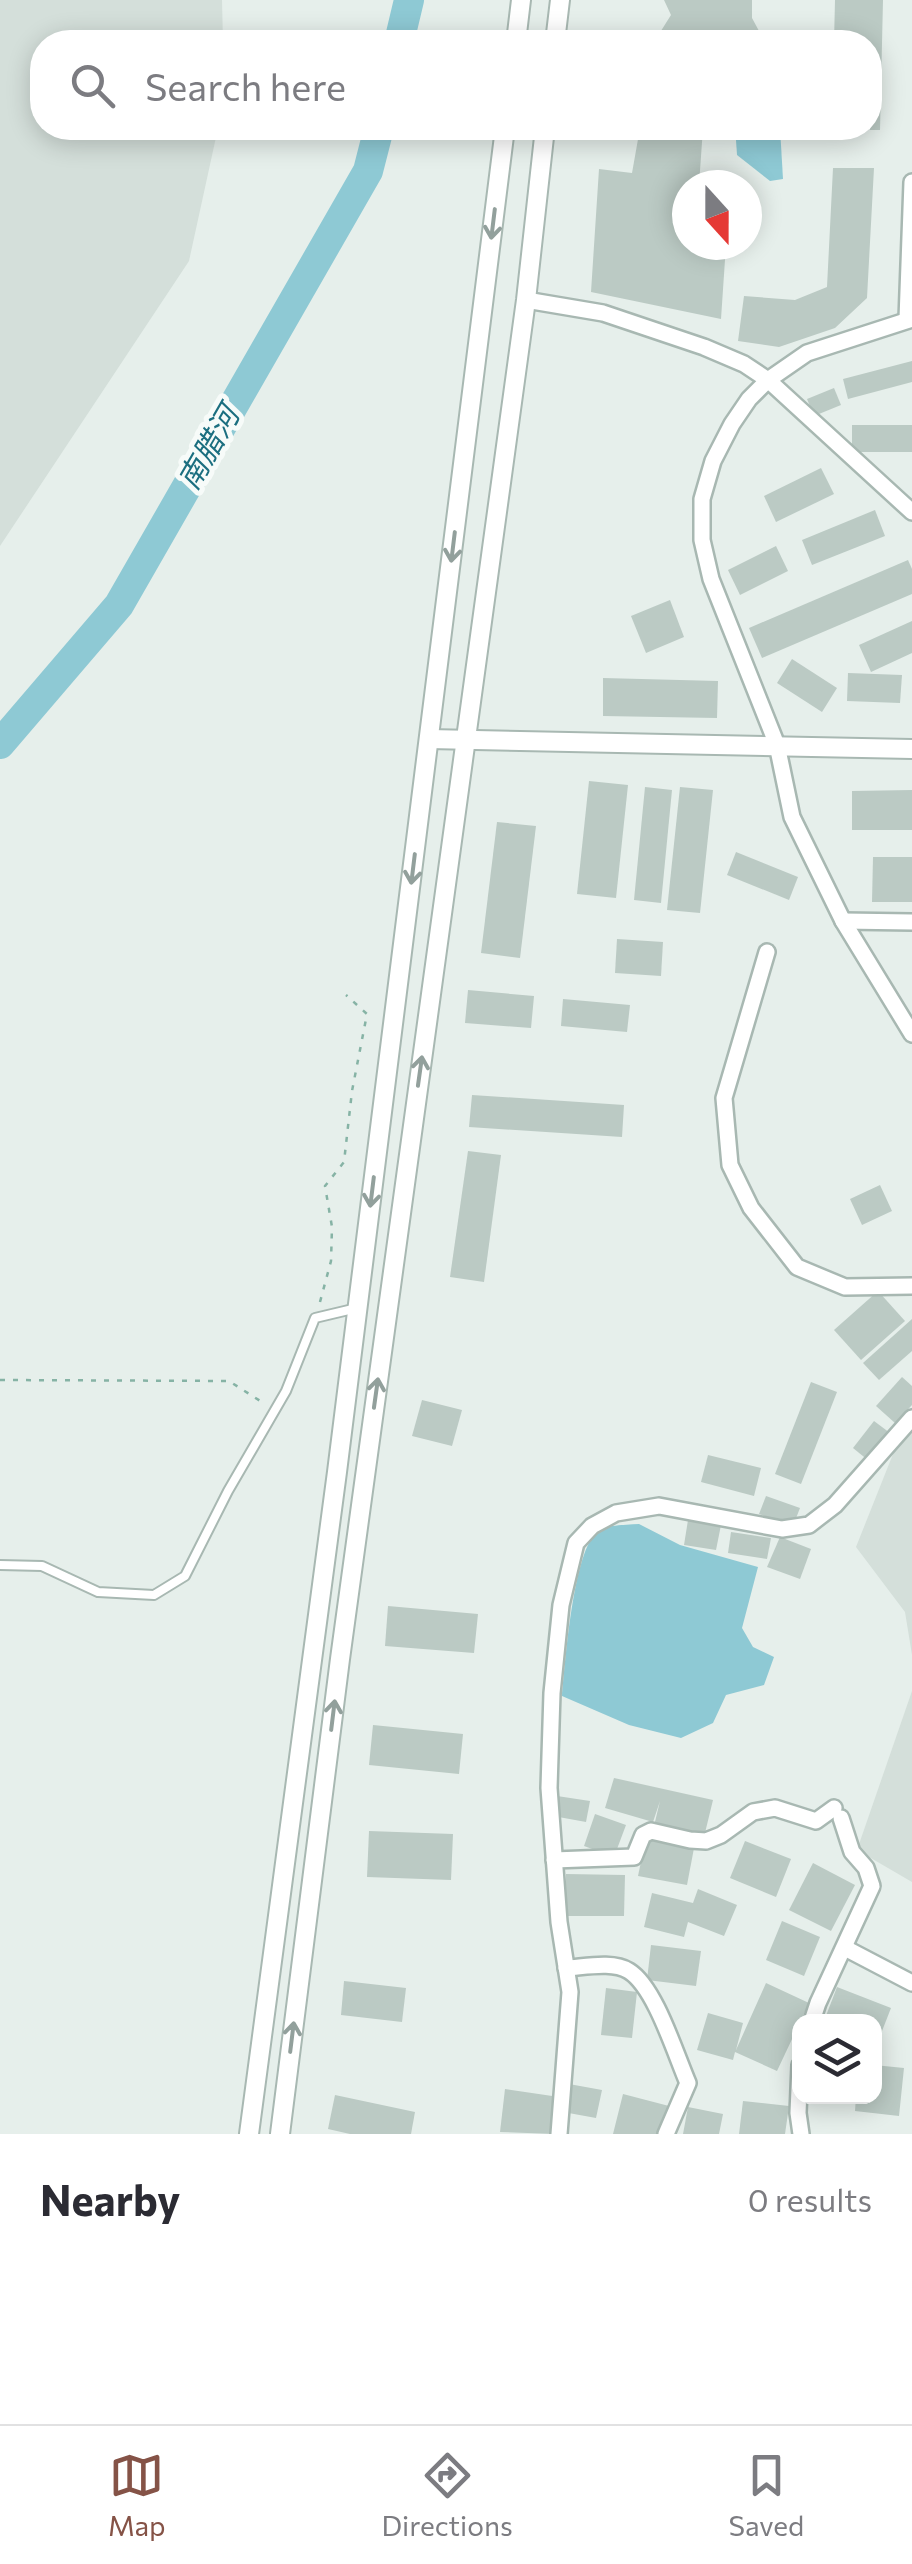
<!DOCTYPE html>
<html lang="en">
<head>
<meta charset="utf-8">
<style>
  body { margin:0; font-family:Commissioner,"Noto Sans SC",sans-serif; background:#f2f2f3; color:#2b2b33 }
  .controls { position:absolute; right:30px; bottom:30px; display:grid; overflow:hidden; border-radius:20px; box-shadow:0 5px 25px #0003 }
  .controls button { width:90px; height:90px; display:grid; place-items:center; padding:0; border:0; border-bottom:2px solid #e1e1e2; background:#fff; color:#2b2b33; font:50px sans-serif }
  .compass { position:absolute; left:672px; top:170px; width:90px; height:90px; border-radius:50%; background:#fff; box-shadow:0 5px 25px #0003; rotate:159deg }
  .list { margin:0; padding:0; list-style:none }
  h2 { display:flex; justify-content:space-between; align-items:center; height:130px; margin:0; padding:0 40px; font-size:42px }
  h2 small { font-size:32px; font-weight:400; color:#7c7c81 }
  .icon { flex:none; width:55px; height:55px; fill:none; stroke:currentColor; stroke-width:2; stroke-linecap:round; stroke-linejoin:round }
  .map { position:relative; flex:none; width:912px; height:2134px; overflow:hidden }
  .search { position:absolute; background:#fff; box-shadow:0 5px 25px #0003; left:30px; right:30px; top:30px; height:110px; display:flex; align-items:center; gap:25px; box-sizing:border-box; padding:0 35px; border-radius:40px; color:#7c7c81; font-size:38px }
  .sheet { height:290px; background:#fff }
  nav { display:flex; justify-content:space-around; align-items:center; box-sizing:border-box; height:140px; border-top:2px solid #e1e1e2; background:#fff; font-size:28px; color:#7c7c81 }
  nav a { display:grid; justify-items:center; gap:5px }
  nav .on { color:#855347 }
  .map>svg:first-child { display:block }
  .built { fill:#d4dfda }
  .water { fill:#8ec9d4 }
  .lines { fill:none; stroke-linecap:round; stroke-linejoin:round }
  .river { stroke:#8ec9d4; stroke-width:30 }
  .building { fill:#bbcac4 }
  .service-casing { stroke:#a8b8b2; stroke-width:12 }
  .minor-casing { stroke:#a8b8b2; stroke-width:20 }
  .tertiary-casing { stroke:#a8b8b2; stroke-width:22 }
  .path { stroke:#86b3a5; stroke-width:2.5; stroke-dasharray:5 8; stroke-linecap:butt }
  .service { stroke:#fff; stroke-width:8 }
  .minor { stroke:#fff; stroke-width:15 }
  .tertiary { stroke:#fff; stroke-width:18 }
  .oneway { stroke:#92a09c }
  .labels { text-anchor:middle; stroke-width:10; stroke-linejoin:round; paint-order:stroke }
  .water-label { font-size:30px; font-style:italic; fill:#1c6f80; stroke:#f7fbf9 }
</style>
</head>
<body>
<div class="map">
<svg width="912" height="2134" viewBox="0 0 912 2134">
  <rect width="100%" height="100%" fill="#e6efeb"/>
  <g class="built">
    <polygon points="0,0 222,0 223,42 42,42 42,128 218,128 189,261 0,546"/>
    <polygon points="912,1433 912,1655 905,1612 856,1547 895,1449"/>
    <polygon points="912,1691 912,1882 857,1850"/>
  </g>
  <g class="water">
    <polygon points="741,128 780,128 783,179 770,181 737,155 736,140"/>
    <path d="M639 1524 680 1545 758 1567 742 1628 753 1647 774 1657 764 1685 726 1695 713 1723 681 1738 629 1725 562 1696C565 1663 573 1557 595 1534 605 1524 625 1525 639 1524Z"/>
  </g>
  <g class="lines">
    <g class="river">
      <polyline points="399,42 409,0"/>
      <polyline points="0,744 119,605 368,171 379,128"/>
    </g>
  </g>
  <g class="building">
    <polygon points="664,0 752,0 752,18 765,42 654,42 671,15"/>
    <polygon points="835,0 883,0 880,130 870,130 870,42 834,42"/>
    <polygon points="640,128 703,128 699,185 687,185 687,245 726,245 721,319 591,292 599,169 632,173"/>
    <polygon points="833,168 874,168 867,298 835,328 779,347 738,341 744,296 795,300 827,287"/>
    <polygon points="912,361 912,382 848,399 843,379"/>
    <polygon points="834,388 841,405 814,416 807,399"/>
    <rect x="852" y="425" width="60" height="27"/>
    <polygon points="821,468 834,494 776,522 764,496"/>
    <polygon points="875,510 885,536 812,565 802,540"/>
    <polygon points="776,546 788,571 740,595 728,570"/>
    <polygon points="908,560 912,569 912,594 762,658 749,628"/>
    <polygon points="670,600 684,637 646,653 631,616"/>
    <polygon points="912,621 912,653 871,672 859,645"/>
    <polygon points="792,659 837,688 822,712 777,683"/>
    <polygon points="848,673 902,675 900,703 847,701"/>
    <polygon points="603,678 718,681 717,718 603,716"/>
    <polygon points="589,781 628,785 616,898 577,894"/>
    <polygon points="645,787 672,790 661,903 634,900"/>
    <polygon points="680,787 713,790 700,913 667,910"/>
    <polygon points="912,790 912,830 852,830 852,791"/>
    <polygon points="497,822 536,826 520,958 481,953"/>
    <polygon points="736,852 798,877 789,900 727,875"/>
    <polygon points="873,857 912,857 912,902 872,902"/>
    <polygon points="617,939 663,942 661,976 615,973"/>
    <polygon points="468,990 534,996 531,1028 465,1023"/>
    <polygon points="563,999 630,1005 627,1032 561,1026"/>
    <polygon points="472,1095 624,1105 622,1137 469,1127"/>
    <polygon points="468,1151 501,1155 484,1282 450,1277"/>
    <polygon points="880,1185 892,1211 862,1225 850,1199"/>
    <polygon points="878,1291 905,1321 861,1360 834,1330"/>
    <polygon points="912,1319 912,1351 879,1380 863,1363"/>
    <polygon points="902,1377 912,1386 912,1405 895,1423 876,1406"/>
    <polygon points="811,1382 837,1392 801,1484 775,1474"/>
    <polygon points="422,1400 462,1410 452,1446 412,1436"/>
    <polygon points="874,1421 890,1433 869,1461 853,1448"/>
    <polygon points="708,1455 761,1468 754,1496 701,1482"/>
    <polygon points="766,1496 800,1508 793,1526 759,1514"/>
    <polygon points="688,1520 721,1525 716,1550 684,1545"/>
    <polygon points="731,1532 771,1538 767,1559 728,1553"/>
    <polygon points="780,1537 811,1549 800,1579 767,1567"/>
    <polygon points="388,1606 478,1614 474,1653 385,1646"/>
    <polygon points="373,1725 463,1734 459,1774 369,1765"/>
    <polygon points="614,1778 713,1800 704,1837 654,1826 660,1801 653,1822 605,1808"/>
    <polygon points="557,1796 590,1801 586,1822 553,1816"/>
    <polygon points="595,1814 626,1825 614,1857 584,1846"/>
    <polygon points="369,1831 453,1834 451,1880 367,1877"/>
    <polygon points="646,1838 694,1848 687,1885 638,1876"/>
    <polygon points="745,1841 791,1859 776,1897 730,1878"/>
    <polygon points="813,1863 855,1885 831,1931 789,1910"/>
    <polygon points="566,1874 625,1875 624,1916 565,1916"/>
    <polygon points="698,1889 737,1905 724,1936 688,1922 684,1937 644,1927 652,1893 693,1903"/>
    <polygon points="782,1921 820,1937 804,1976 766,1960"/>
    <polygon points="651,1945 701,1951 696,1986 647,1980"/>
    <polygon points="344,1981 406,1988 402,2022 341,2015"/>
    <polygon points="766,1983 809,2003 777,2071 735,2052 733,2060 697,2050 708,2013 743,2023 736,2050"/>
    <polygon points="837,1987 891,2008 875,2049 874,2021 824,2021"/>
    <polygon points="606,1988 637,1992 632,2038 601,2035"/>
    <polygon points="874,2065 904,2068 899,2116 855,2111 856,2096 874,2096"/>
    <polygon points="569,2084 602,2090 596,2118 563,2112"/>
    <polygon points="505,2089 559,2097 554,2134 500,2132"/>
    <polygon points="623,2094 669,2106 661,2134 613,2134"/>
    <polygon points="335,2095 415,2112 411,2134 350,2134 328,2129"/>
    <polygon points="743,2101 789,2106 785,2134 739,2134"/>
    <polygon points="688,2107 723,2114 719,2134 683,2134"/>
  </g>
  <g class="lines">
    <g class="service-casing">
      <polyline id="service" points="0,1565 42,1566 98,1592 154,1595 185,1576 228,1491 286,1391 315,1318 357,1308"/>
    </g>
    <g class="minor-casing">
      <g id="minor">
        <polyline points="526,300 603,313 704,347 744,364 768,380 912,512"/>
        <polyline points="907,319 912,182"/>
        <polyline points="912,319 807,353 768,380 749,399 732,424 713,461 702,499 702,540 711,579 777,745 792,817 843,921 912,1034"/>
        <polyline points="843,921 912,922"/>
        <polyline points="767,952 724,1098 730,1165 751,1208 797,1267 845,1287 912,1286"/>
        <polyline points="554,1860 634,1857 643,1835 651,1831 690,1840 706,1841 721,1835 753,1812 775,1808 816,1821 834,1808"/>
        <polyline points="845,1948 912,1983"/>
        <path d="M566 1968C585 1967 613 1961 629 1971 655 1987 675 2053 688 2083L666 2134"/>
        <polyline points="812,2021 818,2003 872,1886 866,1868 852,1852 841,1818"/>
        <polyline points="800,2065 798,2113 801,2134"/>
        <polyline points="559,2134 570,1992 559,1922 549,1788 552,1693 561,1605 576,1543 592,1526 616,1513 659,1506 782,1529 809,1525 835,1505 912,1418"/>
      </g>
    </g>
    <g class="tertiary-casing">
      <g id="tertiary">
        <polyline points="516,42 521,0"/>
        <polyline points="555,42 560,0"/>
        <polyline points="429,739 912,749"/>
        <polyline points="249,2134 337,1472 505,128"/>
        <polyline points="280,2134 340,1659 526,300 545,128"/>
      </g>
    </g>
    <g class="path">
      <polyline points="320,1302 331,1261 332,1227 325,1186 344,1162 352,1091 367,1014 346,995"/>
      <polyline points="0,1380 229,1381 265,1404"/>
    </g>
    <use href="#service" class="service"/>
    <use href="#minor" class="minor"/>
    <use href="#tertiary" class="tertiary"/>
  </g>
  <defs><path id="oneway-shaft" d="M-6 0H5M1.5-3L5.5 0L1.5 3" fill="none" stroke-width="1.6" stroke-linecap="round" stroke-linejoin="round" transform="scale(2.5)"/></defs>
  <g class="oneway">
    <use href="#oneway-shaft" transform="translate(493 224) rotate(97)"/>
    <use href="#oneway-shaft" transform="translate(453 547) rotate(97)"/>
    <use href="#oneway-shaft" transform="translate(413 869) rotate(97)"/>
    <use href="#oneway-shaft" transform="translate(420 1071) rotate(-82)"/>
    <use href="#oneway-shaft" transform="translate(372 1192) rotate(97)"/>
    <use href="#oneway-shaft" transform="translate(376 1393) rotate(-82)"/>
    <use href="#oneway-shaft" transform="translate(333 1715) rotate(-83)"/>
    <use href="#oneway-shaft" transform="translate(292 2037) rotate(-83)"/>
  </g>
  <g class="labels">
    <g class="water-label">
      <text transform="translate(209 448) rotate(-60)" y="10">南腊河</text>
    </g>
  </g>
</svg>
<div class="controls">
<button><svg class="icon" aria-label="layers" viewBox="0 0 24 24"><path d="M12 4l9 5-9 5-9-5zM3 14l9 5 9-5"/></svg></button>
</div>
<svg class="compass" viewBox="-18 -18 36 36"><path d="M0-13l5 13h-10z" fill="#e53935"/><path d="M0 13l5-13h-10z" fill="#7c7c81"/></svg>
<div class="search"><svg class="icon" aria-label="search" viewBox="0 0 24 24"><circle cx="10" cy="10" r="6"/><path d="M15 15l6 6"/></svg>Search here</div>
</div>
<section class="sheet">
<h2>Nearby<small>0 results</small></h2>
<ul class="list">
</ul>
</section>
<nav>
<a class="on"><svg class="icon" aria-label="map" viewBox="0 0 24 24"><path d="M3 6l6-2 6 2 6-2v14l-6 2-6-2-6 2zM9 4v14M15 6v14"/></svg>Map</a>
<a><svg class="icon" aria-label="directions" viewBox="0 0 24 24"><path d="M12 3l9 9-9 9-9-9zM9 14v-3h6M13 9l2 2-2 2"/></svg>Directions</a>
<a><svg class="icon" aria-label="saved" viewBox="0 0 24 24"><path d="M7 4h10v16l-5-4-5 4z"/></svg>Saved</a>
</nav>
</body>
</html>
